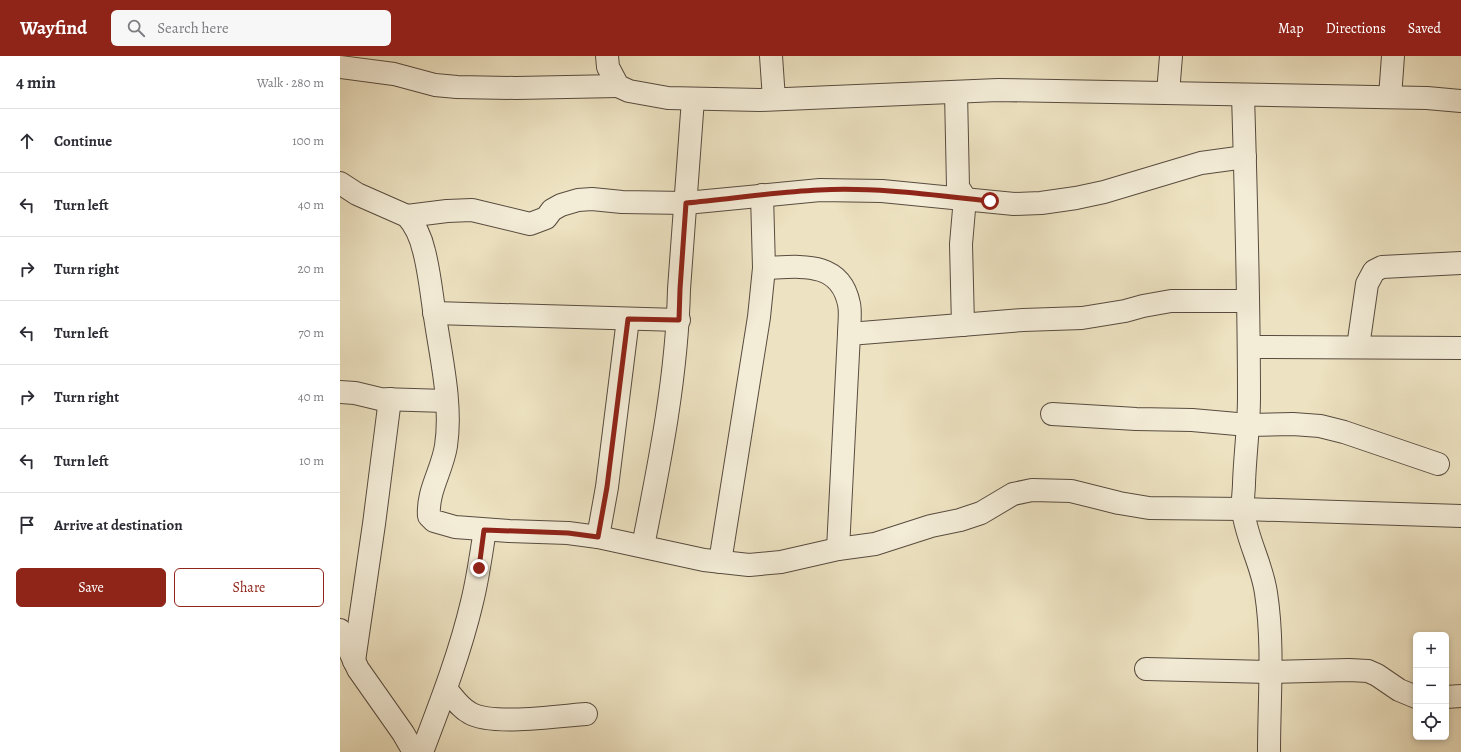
<!DOCTYPE html>
<html lang="en">
<head>
<meta charset="utf-8">
<style>
  body { margin:0; font-family:Alegreya,serif; background:#f7f7f7; color:#2b2b33 }
  .controls { position:absolute; right:12px; bottom:12px; display:grid; overflow:hidden; border-radius:6px; box-shadow:0 2px 6px #0003 }
  .controls button { width:36px; height:36px; display:grid; place-items:center; padding:0; border:0; border-bottom:1px solid #e1e1e2; background:#fff; color:#2b2b33; font:20px sans-serif }
  .stop { position:absolute; width:12px; height:12px; margin:-9px; border:3px solid #8f2418; border-radius:50%; background:#fff }
  .stop.end { background:#8f2418; border-color:#fff; box-shadow:0 1px 4px #0008 }
  .list { margin:0; padding:0; list-style:none }
  h2 { display:flex; justify-content:space-between; align-items:center; height:52px; margin:0; padding:0 16px; font-size:17px }
  h2 small { font-size:13px; font-weight:400; color:#7c7c81 }
  .list li { display:grid; grid-template-columns:26px 1fr auto; gap:12px; align-items:center; box-sizing:border-box; height:64px; padding:0 16px; border-top:1px solid #e1e1e2 }
  .list b { display:block; font-size:15px; white-space:nowrap }
  .list em { font-size:13px; font-style:normal; color:#7c7c81 }
  .actions { display:flex; gap:8px; padding:12px 16px }
  .actions a { flex:1; padding:9px 0; border:1px solid #8f2418; border-radius:6px; text-align:center; font-size:14px; color:#8f2418 }
  .actions .main { background:#8f2418; color:#fff }
  .icon { flex:none; width:22px; height:22px; fill:none; stroke:currentColor; stroke-width:2; stroke-linecap:round; stroke-linejoin:round }
  .map { position:relative; flex:none; width:1121px; height:696px; overflow:hidden }
  header { display:flex; align-items:center; gap:24px; box-sizing:border-box; height:56px; padding:0 20px; background:#8f2418; color:#fff }
  header strong { font-size:19px }
  nav { display:flex; gap:22px; margin-inline-start:auto; font-size:14px }
  .search { width:280px; height:36px; background:#f7f7f7; display:flex; align-items:center; gap:10px; box-sizing:border-box; padding:0 14px; border-radius:6px; color:#7c7c81; font-size:15px }
  main { display:flex }
  aside { flex:1; background:#fff }
  .map>svg:first-child { display:block }
  .lines { fill:none; stroke-linecap:round; stroke-linejoin:round }
  .minor-casing { stroke:#584c3f; stroke-width:24 }
  .minor { stroke:#f3ecd7; stroke-width:22 }
  .route { stroke:#8f2418; stroke-width:5 }
</style>
</head>
<body>
<header>
<strong>Wayfind</strong>
<div class="search"><svg class="icon" aria-label="search" viewBox="0 0 24 24"><circle cx="10" cy="10" r="6"/><path d="M15 15l6 6"/></svg>Search here</div>
<nav><a>Map</a><a>Directions</a><a>Saved</a></nav>
</header>
<main>
<aside>
<h2>4 min<small>Walk · 280 m</small></h2>
<ul class="list">
<li><svg class="icon" aria-label="ahead" viewBox="0 0 24 24"><path d="M12 20V5M6 11l6-6 6 6"/></svg><div><b>Continue</b></div><em>100 m</em></li>
<li><svg class="icon" aria-label="left" viewBox="0 0 24 24"><path d="M17 20v-9H6M10 6l-5 5 5 5"/></svg><div><b>Turn left</b></div><em>40 m</em></li>
<li><svg class="icon" aria-label="right" viewBox="0 0 24 24"><path d="M7 20v-9h11M14 6l5 5-5 5"/></svg><div><b>Turn right</b></div><em>20 m</em></li>
<li><svg class="icon" aria-label="left" viewBox="0 0 24 24"><path d="M17 20v-9H6M10 6l-5 5 5 5"/></svg><div><b>Turn left</b></div><em>70 m</em></li>
<li><svg class="icon" aria-label="right" viewBox="0 0 24 24"><path d="M7 20v-9h11M14 6l5 5-5 5"/></svg><div><b>Turn right</b></div><em>40 m</em></li>
<li><svg class="icon" aria-label="left" viewBox="0 0 24 24"><path d="M17 20v-9H6M10 6l-5 5 5 5"/></svg><div><b>Turn left</b></div><em>10 m</em></li>
<li><svg class="icon" aria-label="arrive" viewBox="0 0 24 24"><path d="M6 21V4h12l-3 4 3 4H6"/></svg><div><b>Arrive at destination</b></div></li>
</ul>
<div class="actions"><a class="main">Save</a><a>Share</a></div>
</aside>
<div class="map">
<svg width="1121" height="696" viewBox="0 0 1121 696">
  <rect width="100%" height="100%" fill="#ede2c1"/>
  <filter id="stains"><feTurbulence type="fractalNoise" baseFrequency=".005" numOctaves="4"/><feColorMatrix values="0 0 0 0 .2 0 0 0 0 .09 0 0 0 0 .02 0 0 0 .5 -.17"/></filter>
  <radialGradient id="worn" r=".72"><stop offset=".6" stop-color="#630" stop-opacity="0"/><stop offset="1" stop-color="#630" stop-opacity=".3"/></radialGradient>
  <g class="lines">
    <g class="minor-casing">
      <g id="minor">
        <polyline points="267,0 268,11 278,30 289,35 328,42 420,44 658,34 1087,42 1121,45"/>
        <polyline points="431,0 434,43"/>
        <polyline points="0,11 54,18 95,29 117,31 176,32 278,30"/>
        <polyline points="616,36 618,131 625,142 621,188 623,269"/>
        <polyline points="828,37 831,0"/>
        <path d="M903 39C906 139 909 240 909 341 909 370 905 398 904 427 904 436 902 445 903 454 906 482 922 508 926 537 934 588 929 644 929 696"/>
        <polyline points="1050,41 1053,0"/>
        <path d="M0 127 17 138 67 160C76 170 81 182 84 195 90 218 92 243 96 267 102 306 112 351 106 390 102 415 87 435 89 460L94 465 115 471 169 475 228 477 258 481 364 504 409 509 441 506 498 493 535 488 591 470 620 464 641 457 673 438 692 434 731 435 779 447 809 452 903 453 1121 460"/>
        <polyline points="67,160 107,155 132,154 190,168 206,162 212,154 221,149 238,144 252,143 282,146 346,147 480,134 542,135 674,148 701,147 736,142 764,136 861,107 905,101"/>
        <path d="M424 212C458 211 500 203 509 248 511 257 509 269 509 278L498 493"/>
        <polyline points="94,257 339,264"/>
        <polyline points="509,278 683,264 742,262 785,255 803,250 831,245 908,245"/>
        <polyline points="909,291 1121,292"/>
        <polyline points="1018,291 1027,228 1034,215 1042,211 1121,207"/>
        <polyline points="0,336 15,337 40,343 106,345"/>
        <polyline points="712,358 796,363 852,364 908,369 953,368 980,370 1004,376 1098,408"/>
        <polyline points="258,481 267,431 288,263"/>
        <path d="M303 490C320 405 337 320 339 233L353 43"/>
        <polyline points="380,506 419,261 424,212 422,139"/>
        <polyline points="0,574 18,613 63,677 74,696"/>
        <polyline points="14,605 34,468 50,343"/>
        <polyline points="806,613 929,616 1009,614 1028,615 1037,619 1059,634 1076,641"/>
        <path d="M106 633C113 641 120 652 130 657 152 670 219 660 246 658"/>
        <polyline points="1106,641 1121,640"/>
        <path d="M82 696C101 646 120 597 132 546 138 522 141 498 145 474"/>
      </g>
    </g>
    <use href="#minor" class="minor"/>
  </g>
  <g class="lines">
    <path class="route" d="M139 512 144 474 228 477 258 481 267 431 288 263 339 264 340 233 346 147C390 143 435 136 479 134 536 131 594 139 650 145"/>
  </g>
  <rect width="100%" height="100%" filter="url(#stains)"/>
  <rect width="100%" height="100%" fill="url(#worn)"/>
</svg>
<div class="controls">
<button>+</button>
<button>−</button>
<button><svg class="icon" aria-label="locate" viewBox="0 0 24 24"><circle cx="12" cy="12" r="6"/><path d="M12 2v4M12 18v4M2 12h4M18 12h4"/></svg></button>
</div>
<div class="stop" style="left:650px;top:145px"></div>
<div class="stop end" style="left:139px;top:512px"></div>
</div>
</main>
</body>
</html>
